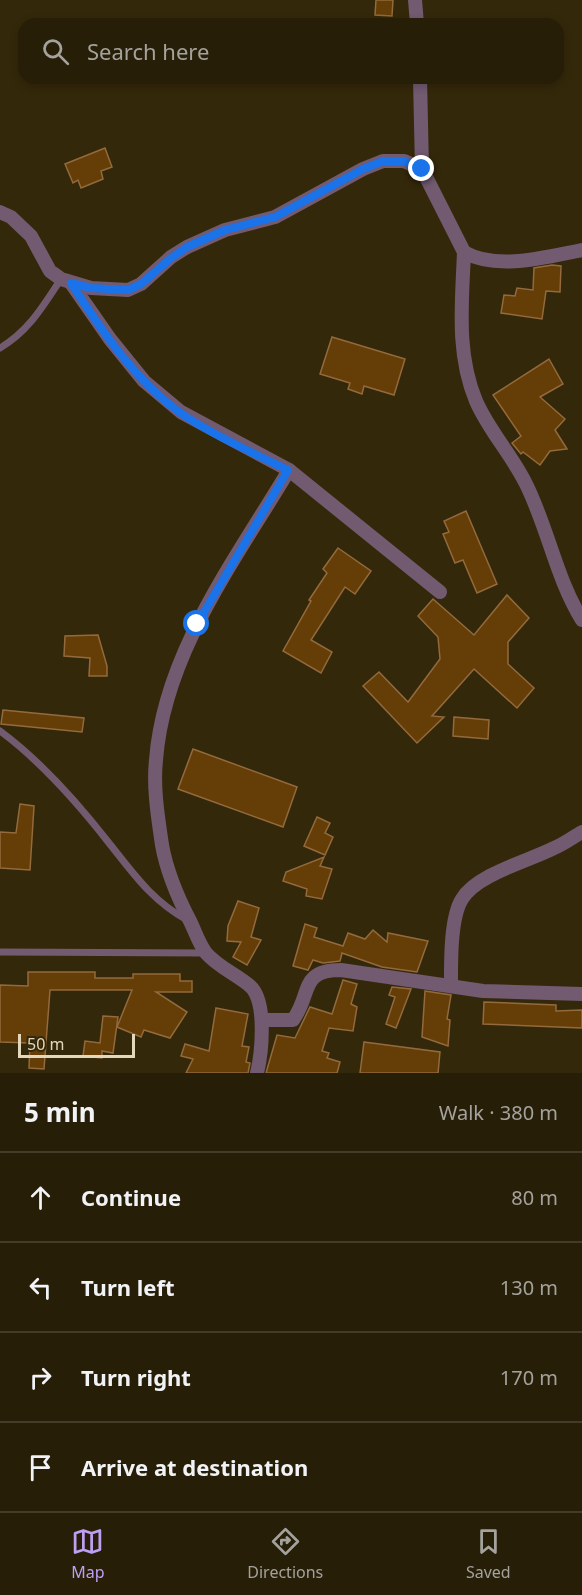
<!DOCTYPE html>
<html lang="en">
<head>
<meta charset="utf-8">
<style>
  body { margin:0; font-family:"Noto Sans",sans-serif; background:#332b16; color:#f1f3f6 }
  .scale { position:absolute; left:18px; bottom:15px; width:117px; box-sizing:border-box; padding-left:6px; border:3px solid #e4d8bc; border-top:0; font-size:16px; line-height:21px; white-space:nowrap; color:#e4d8bc; -webkit-text-stroke:4px #34280a; paint-order:stroke }
  .stop { position:absolute; width:18px; height:18px; margin:-14px; border:4px solid #1a73e8; border-radius:50%; background:#fff }
  .stop.end { background:#1a73e8; border-color:#fff; box-shadow:0 2px 6px #0008 }
  .list { margin:0; padding:0; list-style:none }
  h2 { display:flex; justify-content:space-between; align-items:center; height:78px; margin:0; padding:0 24px; font-size:26px }
  h2 small { font-size:20px; font-weight:400; color:#a4a29c }
  .list li { display:grid; grid-template-columns:39px 1fr auto; gap:18px; align-items:center; box-sizing:border-box; height:90px; padding:0 24px; border-top:2px solid #433c29 }
  .list b { display:block; font-size:22px; white-space:nowrap }
  .list em { font-size:20px; font-style:normal; color:#a4a29c }
  .icon { flex:none; width:33px; height:33px; fill:none; stroke:currentColor; stroke-width:2; stroke-linecap:round; stroke-linejoin:round }
  .map { position:relative; flex:none; width:582px; height:1073px; overflow:hidden }
  .search { position:absolute; background:#271e08; box-shadow:0 3px 9px #0003; left:18px; right:18px; top:18px; height:66px; display:flex; align-items:center; gap:15px; box-sizing:border-box; padding:0 21px; border-radius:18px; color:#a4a29c; font-size:22px }
  .sheet { height:438px; background:#271e08 }
  nav { display:flex; justify-content:space-around; align-items:center; box-sizing:border-box; height:84px; border-top:2px solid #433c29; background:#271e08; font-size:16px; color:#a4a29c }
  nav a { display:grid; justify-items:center; gap:3px }
  nav .on { color:#bca0f2 }
  .map>svg:first-child { display:block }
  .building { fill:#653d06; stroke:#936a3d; stroke-width:1.5 }
  .lines { fill:none; stroke-linecap:round; stroke-linejoin:round }
  .lane { stroke:#725a71; stroke-width:7 }
  .street { stroke:#725a71; stroke-width:14 }
  .route { stroke:#1a73e8; stroke-width:8 }
</style>
</head>
<body>
<div class="map">
<svg width="582" height="1073" viewBox="0 0 582 1073">
  <rect width="100%" height="100%" fill="#34280a"/>
  <g class="building">
    <polygon points="376,0 393,0 392,16 375,15"/>
    <polygon points="105,148 112,167 101,171 103,179 81,188 78,180 73,183 65,164"/>
    <polygon points="552,265 561,266 560,292 546,291 542,319 501,313 504,295 515,296 517,288 533,290 534,268"/>
    <polygon points="332,337 405,359 394,395 364,386 362,394 348,389 350,383 320,374"/>
    <polygon points="549,359 563,384 540,397 565,419 555,430 567,449 550,451 540,465 523,452 521,454 512,443 521,436 493,395"/>
    <polygon points="466,511 497,584 477,593 463,560 455,563 443,534 449,532 444,521"/>
    <polygon points="338,548 371,571 355,594 345,587 311,640 332,652 321,673 283,651 311,601 309,600 327,573 323,569"/>
    <polygon points="507,595 529,618 508,642 508,664 534,688 517,708 474,669 432,716 444,717 417,743 363,686 379,672 408,702 440,659 438,637 418,616 433,599 474,635"/>
    <polygon points="98,635 107,666 107,676 89,676 90,658 64,656 65,636"/>
    <polygon points="3,710 84,718 82,732 1,724"/>
    <polygon points="454,717 489,720 488,739 453,736"/>
    <polygon points="193,749 297,787 283,827 178,789"/>
    <polygon points="20,804 34,806 30,870 0,868 0,832 16,833"/>
    <polygon points="317,817 330,823 325,833 333,837 325,855 304,846"/>
    <polygon points="324,857 320,866 332,869 322,899 306,896 307,889 283,881 286,872"/>
    <polygon points="238,901 259,908 251,937 261,940 247,965 233,957 241,942 227,941 228,926"/>
    <polygon points="305,924 317,928 314,937 343,946 348,933 365,939 373,930 387,942 388,933 428,941 417,972 382,967 342,953 340,961 323,963 313,960 308,970 293,966"/>
    <polygon points="28,972 95,972 95,978 133,978 133,974 180,974 180,981 192,981 192,992 156,992 187,1012 170,1038 144,1030 141,1037 117,1027 132,990 50,990 44,1069 29,1068 30,1043 0,1042 0,985 28,986"/>
    <polygon points="343,980 357,984 351,1004 357,1007 353,1031 329,1028 322,1051 329,1053 327,1058 340,1062 337,1073 266,1073 277,1035 295,1038 310,1007 332,1014"/>
    <polygon points="392,987 411,989 396,1028 386,1024 395,997 389,995"/>
    <polygon points="425,991 451,995 447,1019 450,1020 448,1046 422,1037"/>
    <polygon points="484,1002 556,1005 556,1011 582,1010 582,1028 483,1024"/>
    <polygon points="216,1008 248,1014 242,1046 249,1047 246,1062 250,1063 248,1073 186,1073 193,1059 181,1056 185,1044 209,1051"/>
    <polygon points="103,1016 118,1017 113,1053 102,1051 102,1058 83,1056 85,1041 100,1043"/>
    <polygon points="364,1042 440,1052 438,1073 360,1073"/>
  </g>
  <g class="lines">
    <g class="lane">
      <path d="M0 348C29 331 43 306 61 279"/>
      <path d="M0 731C42 762 77 802 109 843 133 873 152 901 187 920"/>
      <polyline points="0,952 206,953"/>
    </g>
    <g class="street">
      <polyline points="415,0 417,24"/>
      <polyline points="420,78 422,169"/>
      <path d="M0 212 11 217 31 236 50 271 61 279 91 288 128 290 141 284 171 257 187 247 225 230 275 217 363 169 383 161H404L422 169 464 252C497 271 546 257 582 250"/>
      <path d="M464 252C462 303 456 353 476 401 489 431 512 455 526 484 548 528 556 578 582 620"/>
      <polyline points="71,283 110,339 144,381 181,412 289,470 440,592"/>
      <path d="M451 986C451 964 450 918 462 899 477 874 529 861 554 848 564 844 573 837 582 832"/>
      <path d="M262 1020H293C312 994 299 970 341 970L483 991 582 994"/>
      <path d="M257 1073C262 1052 267 1001 250 986 236 974 218 967 206 953 199 944 195 931 190 921 177 896 167 873 162 845 158 817 153 788 156 760 164 653 236 559 289 470"/>
    </g>
  </g>
  <g class="lines">
    <path class="route" d="M197 624 288 470C255 454 209 433 179 412 134 379 101 330 71 283L91 288 128 290 141 284 171 258 187 247 225 230 275 217 363 169 383 161H404L422 169"/>
  </g>
</svg>
<div class="scale">50 m</div>
<div class="stop" style="left:197px;top:624px"></div>
<div class="stop end" style="left:422px;top:169px"></div>
<div class="search"><svg class="icon" aria-label="search" viewBox="0 0 24 24"><circle cx="10" cy="10" r="6"/><path d="M15 15l6 6"/></svg>Search here</div>
</div>
<section class="sheet">
<h2>5 min<small>Walk · 380 m</small></h2>
<ul class="list">
<li><svg class="icon" aria-label="ahead" viewBox="0 0 24 24"><path d="M12 20V5M6 11l6-6 6 6"/></svg><div><b>Continue</b></div><em>80 m</em></li>
<li><svg class="icon" aria-label="left" viewBox="0 0 24 24"><path d="M17 20v-9H6M10 6l-5 5 5 5"/></svg><div><b>Turn left</b></div><em>130 m</em></li>
<li><svg class="icon" aria-label="right" viewBox="0 0 24 24"><path d="M7 20v-9h11M14 6l5 5-5 5"/></svg><div><b>Turn right</b></div><em>170 m</em></li>
<li><svg class="icon" aria-label="arrive" viewBox="0 0 24 24"><path d="M6 21V4h12l-3 4 3 4H6"/></svg><div><b>Arrive at destination</b></div></li>
</ul>
</section>
<nav>
<a class="on"><svg class="icon" aria-label="map" viewBox="0 0 24 24"><path d="M3 6l6-2 6 2 6-2v14l-6 2-6-2-6 2zM9 4v14M15 6v14"/></svg>Map</a>
<a><svg class="icon" aria-label="directions" viewBox="0 0 24 24"><path d="M12 3l9 9-9 9-9-9zM9 14v-3h6M13 9l2 2-2 2"/></svg>Directions</a>
<a><svg class="icon" aria-label="saved" viewBox="0 0 24 24"><path d="M7 4h10v16l-5-4-5 4z"/></svg>Saved</a>
</nav>
</body>
</html>
